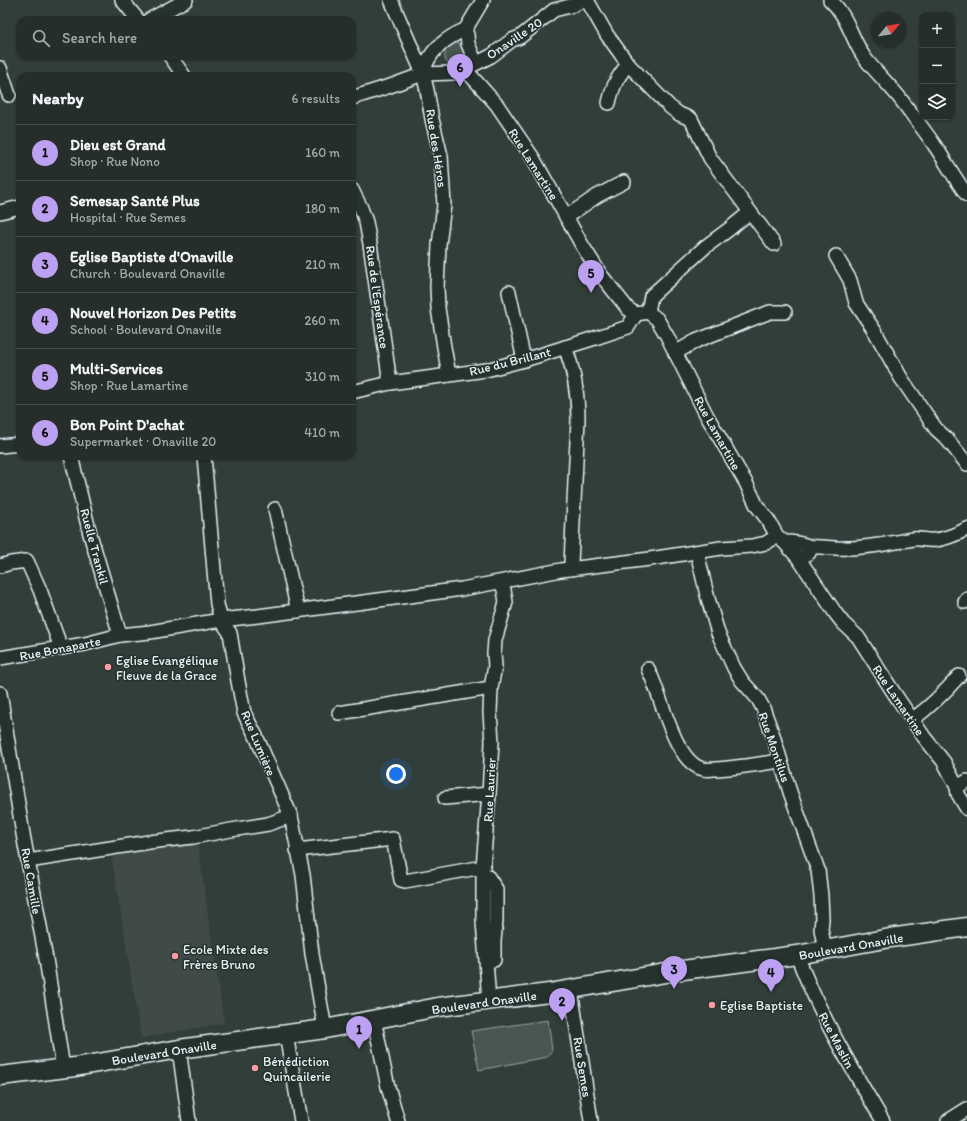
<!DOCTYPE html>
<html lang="en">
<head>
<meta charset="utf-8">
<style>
  body { margin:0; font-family:Itim,sans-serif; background:#2e3633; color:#f1f3f6 }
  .controls { position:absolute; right:12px; top:12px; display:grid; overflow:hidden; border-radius:8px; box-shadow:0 1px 3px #0004 }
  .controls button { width:36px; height:36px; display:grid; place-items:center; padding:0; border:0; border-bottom:1px solid #424a47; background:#262e2b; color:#f1f3f6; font:20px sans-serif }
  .compass { position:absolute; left:871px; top:12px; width:36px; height:36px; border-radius:50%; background:#262e2b; box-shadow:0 1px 3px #0004; rotate:60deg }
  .you { position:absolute; left:396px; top:774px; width:14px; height:14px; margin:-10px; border:3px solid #fff; border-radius:50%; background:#1a73e8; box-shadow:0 0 0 6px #1a73e833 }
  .badge { display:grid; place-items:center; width:26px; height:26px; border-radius:50%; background:#bca0f2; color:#111; font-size:13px; font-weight:700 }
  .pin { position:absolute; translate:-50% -33px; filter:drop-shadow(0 1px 2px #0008) }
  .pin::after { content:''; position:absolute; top:21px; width:14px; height:12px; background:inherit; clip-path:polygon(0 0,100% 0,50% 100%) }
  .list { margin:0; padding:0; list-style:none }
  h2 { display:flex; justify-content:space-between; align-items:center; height:52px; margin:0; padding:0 16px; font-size:17px }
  h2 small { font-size:13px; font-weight:400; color:#a4a8a9 }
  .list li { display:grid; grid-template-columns:26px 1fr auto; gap:12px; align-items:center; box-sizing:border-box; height:56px; padding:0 16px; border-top:1px solid #424a47 }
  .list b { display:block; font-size:15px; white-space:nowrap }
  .list p { margin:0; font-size:13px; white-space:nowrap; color:#a4a8a9 }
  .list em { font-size:13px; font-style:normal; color:#a4a8a9 }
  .icon { flex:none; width:22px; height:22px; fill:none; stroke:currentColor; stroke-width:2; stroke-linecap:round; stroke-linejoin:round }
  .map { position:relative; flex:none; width:967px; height:1121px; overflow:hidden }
  .search { position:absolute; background:#262e2b; box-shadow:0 1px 3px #0004; left:16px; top:16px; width:340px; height:44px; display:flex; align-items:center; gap:10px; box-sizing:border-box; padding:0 14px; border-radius:12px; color:#a4a8a9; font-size:15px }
  .panel { position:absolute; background:#262e2b; box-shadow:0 1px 3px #0004; left:16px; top:72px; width:340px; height:388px; border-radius:12px }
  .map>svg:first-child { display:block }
  .built { fill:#3f4b46 }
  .green { fill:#495651; stroke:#98a4a4 }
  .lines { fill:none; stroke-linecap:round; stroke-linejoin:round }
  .street-casing { stroke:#e8f1f8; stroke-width:16 }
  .secondary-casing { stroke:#e8f1f8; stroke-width:21 }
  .street { stroke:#26332d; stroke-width:13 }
  .secondary { stroke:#26332d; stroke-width:18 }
  .poi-dot { fill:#ff9aa2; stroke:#26332d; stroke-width:1.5 }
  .labels { text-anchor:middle; stroke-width:3; stroke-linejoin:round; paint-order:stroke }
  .street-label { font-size:13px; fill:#e8f1f8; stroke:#26332d }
  .poi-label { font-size:13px; fill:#e8f1f8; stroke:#26332d; text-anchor:start }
</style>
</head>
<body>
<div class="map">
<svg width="967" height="1121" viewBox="0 0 967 1121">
  <rect width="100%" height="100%" fill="#323e39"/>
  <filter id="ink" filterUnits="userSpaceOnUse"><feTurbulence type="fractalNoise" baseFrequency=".025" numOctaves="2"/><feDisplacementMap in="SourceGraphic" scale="8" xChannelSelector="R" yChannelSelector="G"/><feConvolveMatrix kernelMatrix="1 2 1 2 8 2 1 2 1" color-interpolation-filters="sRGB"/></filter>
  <g filter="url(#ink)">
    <polygon class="built" points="197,840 224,1023 141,1038 111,853"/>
    <g class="green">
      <path d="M458 43 463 45 468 60C466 63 464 64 460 66 442 71 438 45 458 43Z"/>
      <polygon points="548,1020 552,1050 547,1057 479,1070 471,1031"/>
    </g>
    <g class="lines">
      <g class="street-casing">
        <g id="street">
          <polyline points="122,0 138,20"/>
          <polyline points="391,0 423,74 427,90 432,119 441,156 444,205 439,245 437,287 438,308 444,347 449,375"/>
          <polyline points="587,0 607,35 628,64 670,107 679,114 691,119 710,158 774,244"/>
          <path d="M830 0C848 16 851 38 864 57 876 73 891 86 902 101 913 116 925 131 935 146 946 162 955 179 967 195"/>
          <polyline points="149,20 186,0"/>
          <polyline points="170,56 184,76"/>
          <polyline points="476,63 468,44 467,35 465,30 483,0"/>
          <polyline points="0,68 9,95"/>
          <polyline points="465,69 497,105 533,158 582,245 601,275 628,309 636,314 648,312 657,319 667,336 707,416 746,483 757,506 768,520 777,536 784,542 799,559 836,614 843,623 858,637 894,693 924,737 944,762 957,787 958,794 967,809"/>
          <path d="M423 74C425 69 426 62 430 57 436 46 453 34 465 30"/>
          <polyline points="352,98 390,86 423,74 453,73 465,69 491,56 512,40 520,37 554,10 574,5 582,0"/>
          <path d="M609 103C613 85 617 78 628 64"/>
          <polyline points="352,190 361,208 366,222 370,244 390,383"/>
          <polyline points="0,212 20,207"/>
          <polyline points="566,217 597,196 624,182"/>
          <polyline points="836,256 850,280 856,303 874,330 901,378 936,429 946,438 967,464"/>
          <polyline points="509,292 524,360"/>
          <polyline points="648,312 651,296 705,247 728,230 750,212"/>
          <path d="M565 347C574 370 578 396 578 420L571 563V569"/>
          <polyline points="675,353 696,341 770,312 785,312"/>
          <polyline points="352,392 390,383 486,370 524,360 595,338 628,327 636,314"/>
          <polyline points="0,446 20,444"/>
          <polyline points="71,456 90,534 120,635"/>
          <polyline points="204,456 217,604 221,620 230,633 238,681 244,713 256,736 291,816 303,875 312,954 325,1029"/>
          <polyline points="275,509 298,611"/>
          <path d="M784 542C795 542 802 543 811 547"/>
          <polyline points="697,552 707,595 718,633 734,668 742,681 758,699 763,708 773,735 790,792 818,870 821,896 822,919 821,929 825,950"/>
          <path d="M799 559 809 553 811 547C822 546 834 549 845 548 868 548 890 543 913 539 920 538 927 541 935 540 945 539 957 534 967 529"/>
          <polyline points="0,566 11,563 27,561 40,590 61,648"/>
          <polyline points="965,602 967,599"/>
          <polyline points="0,658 85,644 120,635 150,632 221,620 258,616 462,589 561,570 650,559 721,548 752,546 766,543 777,536"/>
          <path d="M648 669C661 693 674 763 703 769 706 770 711 769 715 769 734 768 754 765 773 762L780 760"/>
          <polyline points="0,693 23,834 46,959 63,1068"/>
          <polyline points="339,713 491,688"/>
          <path d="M913 719C930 707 945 692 959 676"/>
          <polyline points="957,787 967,781"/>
          <polyline points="445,798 489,794"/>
          <polyline points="297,850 393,839 401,880 405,881 483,867"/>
          <polyline points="28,861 149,842 193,837 231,830 268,824 291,816"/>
          <polyline points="484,875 488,877 496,889 496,921 494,941 494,960"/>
          <path d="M797 955C818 1012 852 1069 883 1121"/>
          <polyline points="571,990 591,1121"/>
          <polyline points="489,1001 483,921 483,867 489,794 492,742 490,712 491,688 495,666 494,654 495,640 506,602 504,590 501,582"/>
          <polyline points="374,1019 388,1087 398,1121"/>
          <polyline points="286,1034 301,1121"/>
          <polyline points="179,1049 189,1121"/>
          <polyline points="948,1121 967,1109"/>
        </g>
      </g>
      <g class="secondary-casing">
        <polyline id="secondary" points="0,1076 75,1067 179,1049 325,1029 438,1007 549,993 683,970 797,955 890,938 967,927"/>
      </g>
      <use href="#street" class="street"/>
      <use href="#secondary" class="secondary"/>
    </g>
  </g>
  <g class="poi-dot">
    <circle cx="108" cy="667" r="4"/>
    <circle cx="175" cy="956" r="4"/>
    <circle cx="712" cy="1005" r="4"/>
    <circle cx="255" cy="1068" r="4"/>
  </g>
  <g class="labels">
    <g class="street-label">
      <text transform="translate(514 38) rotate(-34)" y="5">Onaville 20</text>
      <text transform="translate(437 148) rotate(81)" y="5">Rue des Héros</text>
      <text transform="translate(534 164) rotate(58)" y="5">Rue Lamartine</text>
      <text transform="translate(378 297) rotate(82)" y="5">Rue de l'Espérance</text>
      <text transform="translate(510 361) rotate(-14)" y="5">Rue du Brillant</text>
      <text transform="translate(718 433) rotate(61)" y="5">Rue Lamartine</text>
      <text transform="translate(95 546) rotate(75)" y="5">Ruelle Trankil</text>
      <text transform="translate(60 648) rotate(-11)" y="5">Rue Bonaparte</text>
      <text transform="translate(899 700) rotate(56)" y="5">Rue Lamartine</text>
      <text transform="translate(259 743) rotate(67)" y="5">Rue Lumière</text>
      <text transform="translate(775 747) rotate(71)" y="5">Rue Montilus</text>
      <text transform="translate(489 790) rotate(-87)" y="5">Rue Laurier</text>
      <text transform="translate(32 881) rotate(80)" y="5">Rue Camille</text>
      <text transform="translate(851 946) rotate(-10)" y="5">Boulevard Onaville</text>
      <text transform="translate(484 1002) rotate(-8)" y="5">Boulevard Onaville</text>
      <text transform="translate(837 1040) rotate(62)" y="5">Rue Maslin</text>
      <text transform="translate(164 1052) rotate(-9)" y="5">Boulevard Onaville</text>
      <text transform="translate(583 1067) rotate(81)" y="5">Rue Semes</text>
    </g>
    <g class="poi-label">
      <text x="116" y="665">Eglise Evangélique<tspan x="116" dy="15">Fleuve de la Grace</tspan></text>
      <text x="183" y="954">Ecole Mixte des<tspan x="183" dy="15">Frères Bruno</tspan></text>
      <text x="720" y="1010">Eglise Baptiste</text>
      <text x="263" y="1066">Bénédiction<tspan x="263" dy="15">Quincailerie</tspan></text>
    </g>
  </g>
</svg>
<div class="controls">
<button>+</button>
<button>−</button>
<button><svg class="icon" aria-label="layers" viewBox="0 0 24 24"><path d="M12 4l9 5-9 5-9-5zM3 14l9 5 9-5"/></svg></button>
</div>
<svg class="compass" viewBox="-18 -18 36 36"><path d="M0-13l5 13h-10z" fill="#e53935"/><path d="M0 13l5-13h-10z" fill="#a4a8a9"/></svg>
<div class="you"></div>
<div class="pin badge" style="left:359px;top:1049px">1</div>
<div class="pin badge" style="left:562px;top:1021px">2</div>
<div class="pin badge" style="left:674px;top:989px">3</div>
<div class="pin badge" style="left:771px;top:992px">4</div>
<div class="pin badge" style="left:591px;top:293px">5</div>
<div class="pin badge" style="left:460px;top:87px">6</div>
<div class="search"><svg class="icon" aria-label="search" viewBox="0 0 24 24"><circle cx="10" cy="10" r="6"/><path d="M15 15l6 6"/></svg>Search here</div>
<section class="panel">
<h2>Nearby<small>6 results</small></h2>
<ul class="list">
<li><span class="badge">1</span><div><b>Dieu est Grand</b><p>Shop · Rue Nono</p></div><em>160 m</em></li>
<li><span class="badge">2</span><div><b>Semesap Santé Plus</b><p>Hospital · Rue Semes</p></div><em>180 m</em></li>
<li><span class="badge">3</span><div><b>Eglise Baptiste d'Onaville</b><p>Church · Boulevard Onaville</p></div><em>210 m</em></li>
<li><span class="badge">4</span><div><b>Nouvel Horizon Des Petits</b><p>School · Boulevard Onaville</p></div><em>260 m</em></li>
<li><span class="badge">5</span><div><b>Multi-Services</b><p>Shop · Rue Lamartine</p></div><em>310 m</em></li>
<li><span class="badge">6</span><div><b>Bon Point D'achat</b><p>Supermarket · Onaville 20</p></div><em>410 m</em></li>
</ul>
</section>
</div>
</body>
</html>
